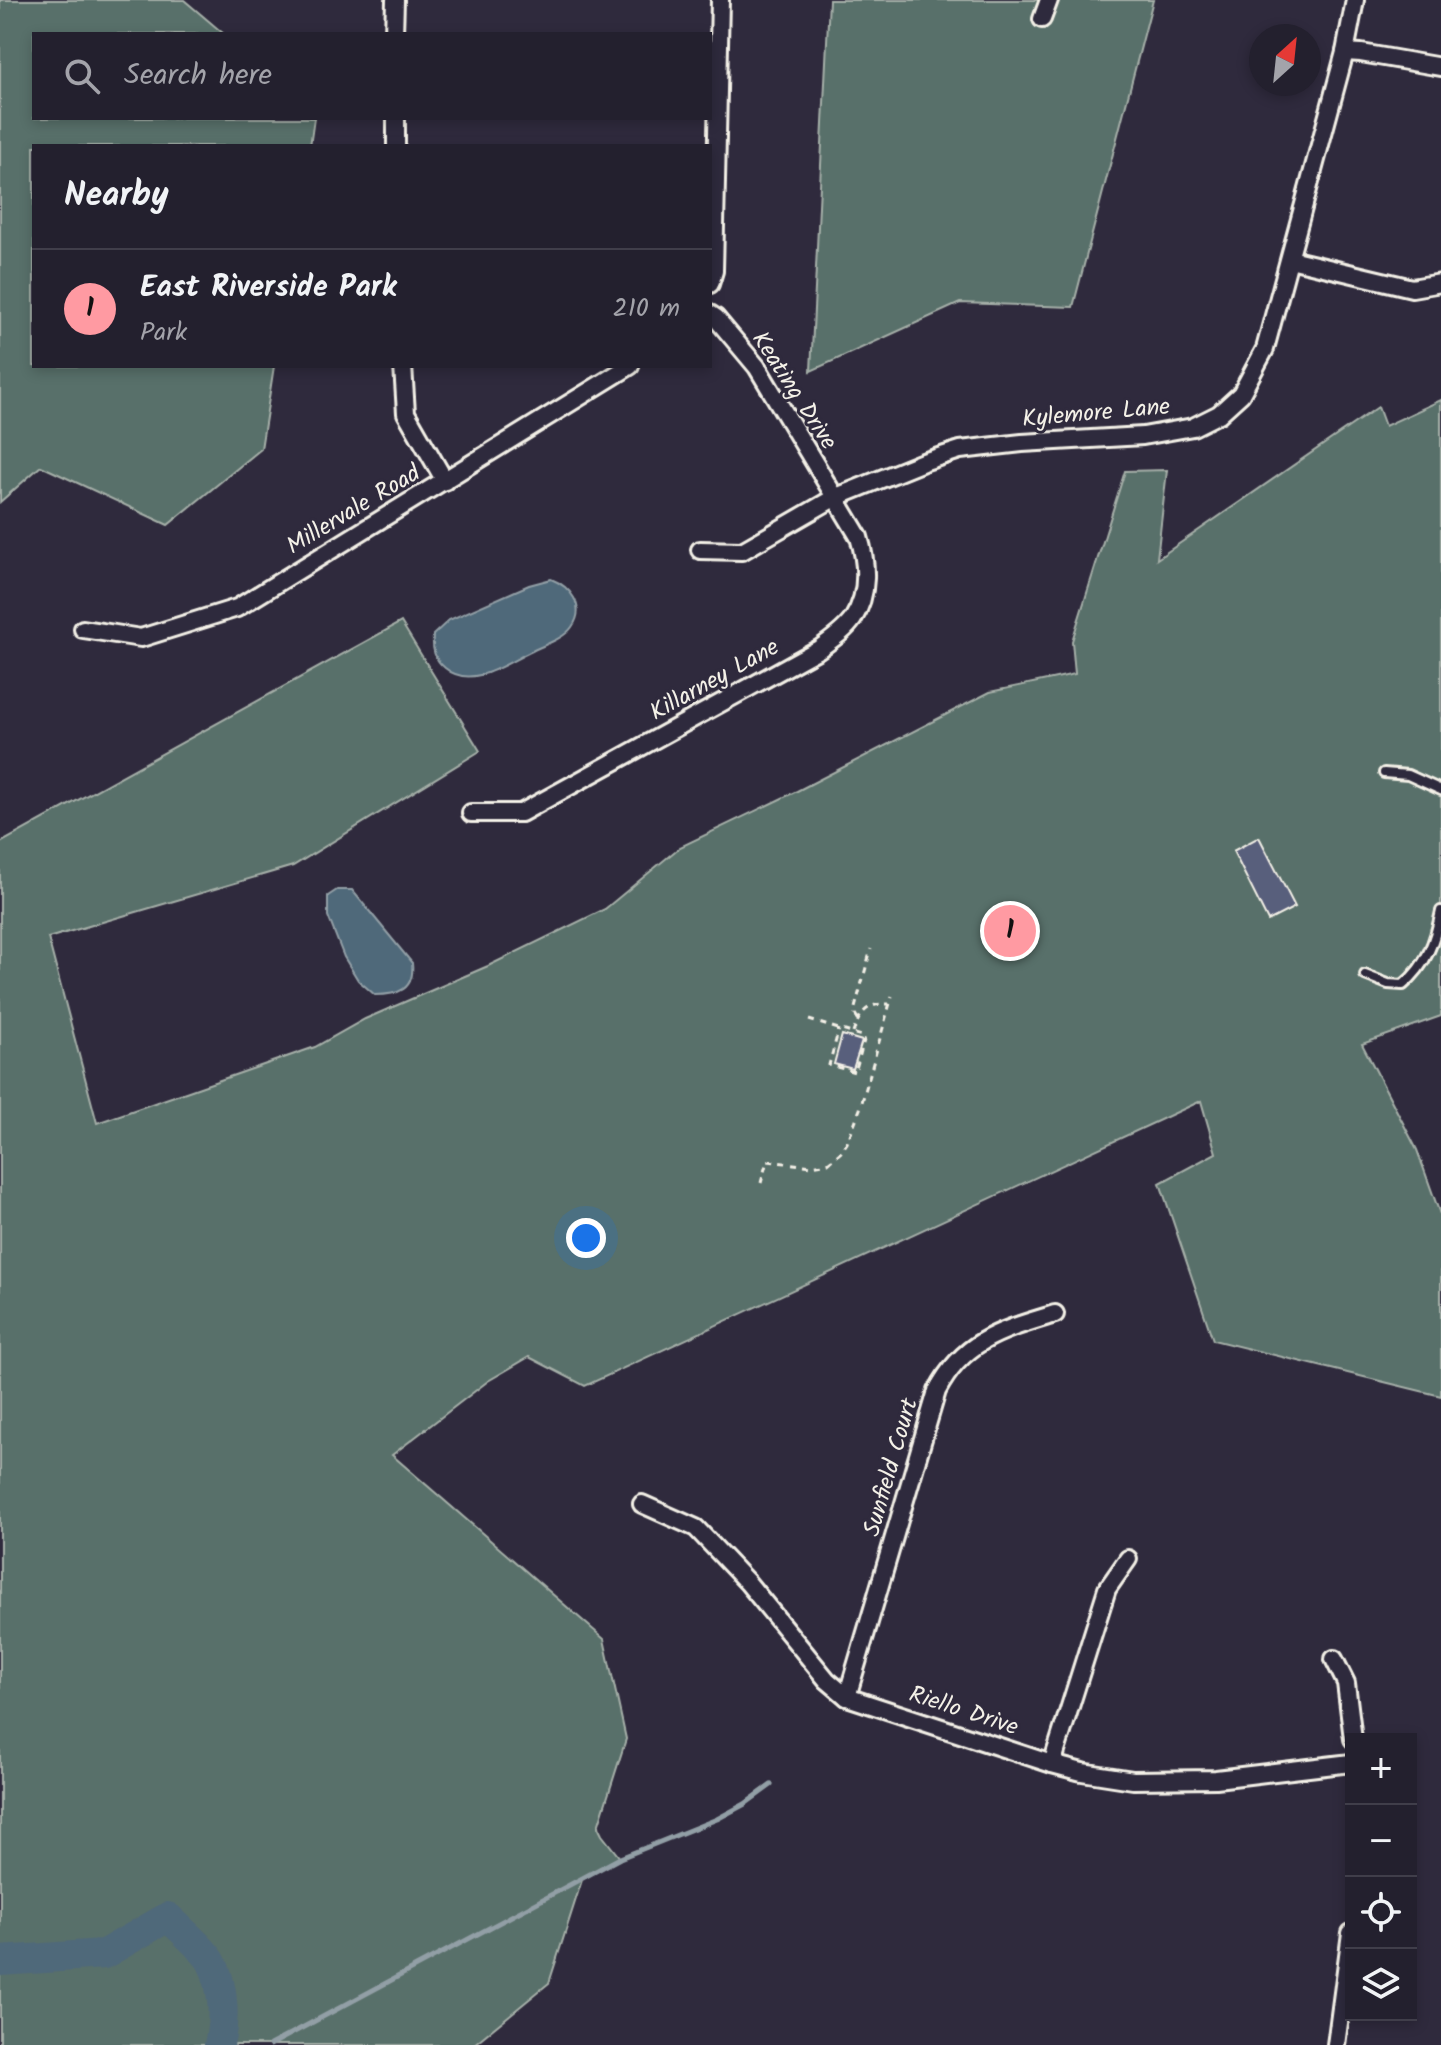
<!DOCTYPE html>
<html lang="en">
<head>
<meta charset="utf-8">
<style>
  body { margin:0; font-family:Kalam,sans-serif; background:#2b2836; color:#f1f3f6 }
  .controls { position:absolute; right:24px; bottom:24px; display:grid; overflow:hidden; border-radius:0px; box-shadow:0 4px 12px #0003 }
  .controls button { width:72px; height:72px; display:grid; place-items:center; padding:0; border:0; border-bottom:2px solid #403e4a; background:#23202e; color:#f1f3f6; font:40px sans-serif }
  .compass { position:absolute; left:1249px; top:24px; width:72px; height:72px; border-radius:50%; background:#23202e; box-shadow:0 4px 12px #0003; rotate:27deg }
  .you { position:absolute; left:586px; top:1238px; width:28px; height:28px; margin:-20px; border:6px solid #fff; border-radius:50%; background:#1a73e8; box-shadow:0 0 0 12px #1a73e833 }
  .badge { display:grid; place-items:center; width:52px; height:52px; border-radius:50%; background:#ff9aa2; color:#111; font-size:26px; font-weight:700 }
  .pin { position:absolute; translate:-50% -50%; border:4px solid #fff; box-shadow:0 2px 8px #0006 }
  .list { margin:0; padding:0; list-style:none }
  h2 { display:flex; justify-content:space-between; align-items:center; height:104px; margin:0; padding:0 32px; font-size:34px }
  h2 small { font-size:26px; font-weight:400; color:#a3a3aa }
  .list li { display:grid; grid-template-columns:52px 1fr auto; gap:24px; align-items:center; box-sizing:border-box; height:120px; padding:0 32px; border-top:2px solid #403e4a }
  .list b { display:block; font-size:30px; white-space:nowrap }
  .list p { margin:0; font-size:26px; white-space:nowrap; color:#a3a3aa }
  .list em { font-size:26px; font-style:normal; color:#a3a3aa }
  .icon { flex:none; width:44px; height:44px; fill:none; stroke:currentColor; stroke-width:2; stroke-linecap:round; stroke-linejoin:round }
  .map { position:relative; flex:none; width:1441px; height:2045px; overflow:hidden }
  .search { position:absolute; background:#23202e; box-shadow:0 4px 12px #0003; left:32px; top:32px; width:680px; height:88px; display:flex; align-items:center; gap:20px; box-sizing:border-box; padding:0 28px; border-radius:0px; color:#a3a3aa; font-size:30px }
  .panel { position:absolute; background:#23202e; box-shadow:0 4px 12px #0003; left:32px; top:144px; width:680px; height:224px; border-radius:0px }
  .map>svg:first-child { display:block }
  .green { fill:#596f6a; stroke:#a6b0a9; stroke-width:2 }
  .water { fill:#50697a; stroke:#929fa6; stroke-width:2 }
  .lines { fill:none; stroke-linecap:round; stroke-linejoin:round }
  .stream { stroke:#929fa6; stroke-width:5 }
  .river { stroke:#50697a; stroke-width:30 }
  .building { fill:#595f7b; stroke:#f4f1e8; stroke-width:2 }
  .lane-casing { stroke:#f4f1e8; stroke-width:14 }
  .street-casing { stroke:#f4f1e8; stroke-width:22 }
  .path { stroke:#f4f1e8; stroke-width:3; stroke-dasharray:6 6; stroke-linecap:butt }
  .lane { stroke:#2f2a3d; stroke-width:8 }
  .street { stroke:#2f2a3d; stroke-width:16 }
  .labels { text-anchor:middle; stroke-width:6; stroke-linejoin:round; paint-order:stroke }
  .street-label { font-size:24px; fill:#f4f1e8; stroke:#2f2a3d }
</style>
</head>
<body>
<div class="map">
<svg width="1441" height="2045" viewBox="0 0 1441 2045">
  <rect width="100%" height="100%" fill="#2f2a3d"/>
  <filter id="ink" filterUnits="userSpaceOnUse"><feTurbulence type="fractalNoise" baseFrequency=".0125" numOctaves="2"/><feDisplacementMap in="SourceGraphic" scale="16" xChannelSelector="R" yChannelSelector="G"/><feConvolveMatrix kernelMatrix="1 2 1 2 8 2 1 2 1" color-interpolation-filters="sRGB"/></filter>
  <g filter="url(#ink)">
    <g class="green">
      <polygon points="0,0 184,0 224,34 34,34 34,118 314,118 310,146 34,146 34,366 274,366 261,449 168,525 41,466 0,502"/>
      <polygon points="829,0 1153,0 1073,307 960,303 811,371"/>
      <polygon points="1441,400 1441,1016 1362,1044 1417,1150 1441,1217 1441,1396 1213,1340 1160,1183 1216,1153 1201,1101 585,1386 529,1357 488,1381 392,1455 604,1639 626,1739 598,1827 602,1835 620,1858 582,1880 549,1983 473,2045 0,2045 0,843 401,622 480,751 293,866 48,938 97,1123 315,1047 365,1019 488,966 605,909 680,847 797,791 990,692 1075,674 1072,641 1125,471 1167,470 1157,559 1378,407 1385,426"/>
    </g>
    <g class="water">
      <path d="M551 579C569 586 587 606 572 627 564 639 543 645 530 652 505 664 471 690 445 668 434 659 432 649 433 635L449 620 529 585Z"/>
      <path d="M337 890H352L412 963C415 990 398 995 375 995L358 980 344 957 328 916V896Z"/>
    </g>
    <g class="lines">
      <polyline class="stream" points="270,2045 620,1858 717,1819 745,1804 771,1785"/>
      <path class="river" d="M0 1961 104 1954 168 1917C178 1927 207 1952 212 1963 224 1986 225 2021 219 2045"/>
    </g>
    <g class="building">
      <polygon points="1259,837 1295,907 1268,921 1233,851"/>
      <polygon points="842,1035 862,1041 853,1069 834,1064"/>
    </g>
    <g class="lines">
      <g class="lane-casing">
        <g id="lane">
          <polyline points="1384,773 1408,775 1441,790"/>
          <path d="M1365 975 1388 984 1403 985C1427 965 1435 941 1441 911"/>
        </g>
      </g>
      <g class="street-casing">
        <g id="street">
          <polyline points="1042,19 1049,0"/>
          <polyline points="394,34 395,0"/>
          <polyline points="1345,52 1361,53 1441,67"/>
          <polyline points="396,118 396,146"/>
          <polyline points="1290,259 1412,288 1441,283"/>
          <polyline points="710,284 714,271 720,0"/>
          <polyline points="403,366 406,413 445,481"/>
          <polyline points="700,550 742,551 834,498 923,462 960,450 1022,443 1143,436 1193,427 1219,414 1241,394 1265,349 1345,52 1355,0"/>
          <polyline points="83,629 141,638 237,608 630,366"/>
          <path d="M471 813H521L819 649C831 640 845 631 853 619 869 594 867 563 859 537L757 367 716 318 710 314"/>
          <polyline points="642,1504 696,1528 748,1583 827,1680 847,1697 1052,1764 1082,1772 1133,1780 1216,1779 1351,1763"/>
          <polyline points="1334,1659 1346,1683 1353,1739"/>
          <path d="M847 1697 937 1391C964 1339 1003 1330 1055 1314"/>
          <polyline points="1052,1764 1107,1589 1128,1559"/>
          <polyline points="1336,2045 1351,1933"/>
        </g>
      </g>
      <g class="path">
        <polyline points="858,1019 855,1014 855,1008 871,949"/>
        <polyline points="809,1020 865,1037 855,1072 829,1065 839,1029"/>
        <path d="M853 1033C860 1013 866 1003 889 1004"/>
        <polyline points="761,1183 767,1161 812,1166 828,1163 841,1152 847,1143 860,1109 892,996"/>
      </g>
      <use href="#lane" class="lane"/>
      <use href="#street" class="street"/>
    </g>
  </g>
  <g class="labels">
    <g class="street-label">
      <text transform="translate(795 390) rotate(57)" y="8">Keating Drive</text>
      <text transform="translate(1096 412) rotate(-5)" y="8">Kylemore Lane</text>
      <text transform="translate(353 509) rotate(-31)" y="8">Millervale Road</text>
      <text transform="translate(714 679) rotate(-29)" y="8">Killarney Lane</text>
      <text transform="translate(890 1467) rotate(-74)" y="8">Sunfield Court</text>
      <text transform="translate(964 1710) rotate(18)" y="8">Riello Drive</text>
    </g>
  </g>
</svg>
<div class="controls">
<button>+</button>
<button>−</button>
<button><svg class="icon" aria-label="locate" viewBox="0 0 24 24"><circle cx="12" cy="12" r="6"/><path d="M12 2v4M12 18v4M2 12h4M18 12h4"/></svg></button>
<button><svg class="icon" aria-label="layers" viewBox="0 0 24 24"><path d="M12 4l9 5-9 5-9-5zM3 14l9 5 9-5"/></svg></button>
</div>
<svg class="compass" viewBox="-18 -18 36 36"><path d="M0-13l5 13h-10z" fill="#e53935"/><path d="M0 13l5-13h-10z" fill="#a3a3aa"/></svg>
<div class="you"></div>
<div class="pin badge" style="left:1010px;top:931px">1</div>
<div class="search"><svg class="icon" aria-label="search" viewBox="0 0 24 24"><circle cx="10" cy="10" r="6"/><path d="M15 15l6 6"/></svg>Search here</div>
<section class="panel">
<h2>Nearby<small></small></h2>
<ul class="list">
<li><span class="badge">1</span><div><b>East Riverside Park</b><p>Park</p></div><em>210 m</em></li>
</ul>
</section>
</div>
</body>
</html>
